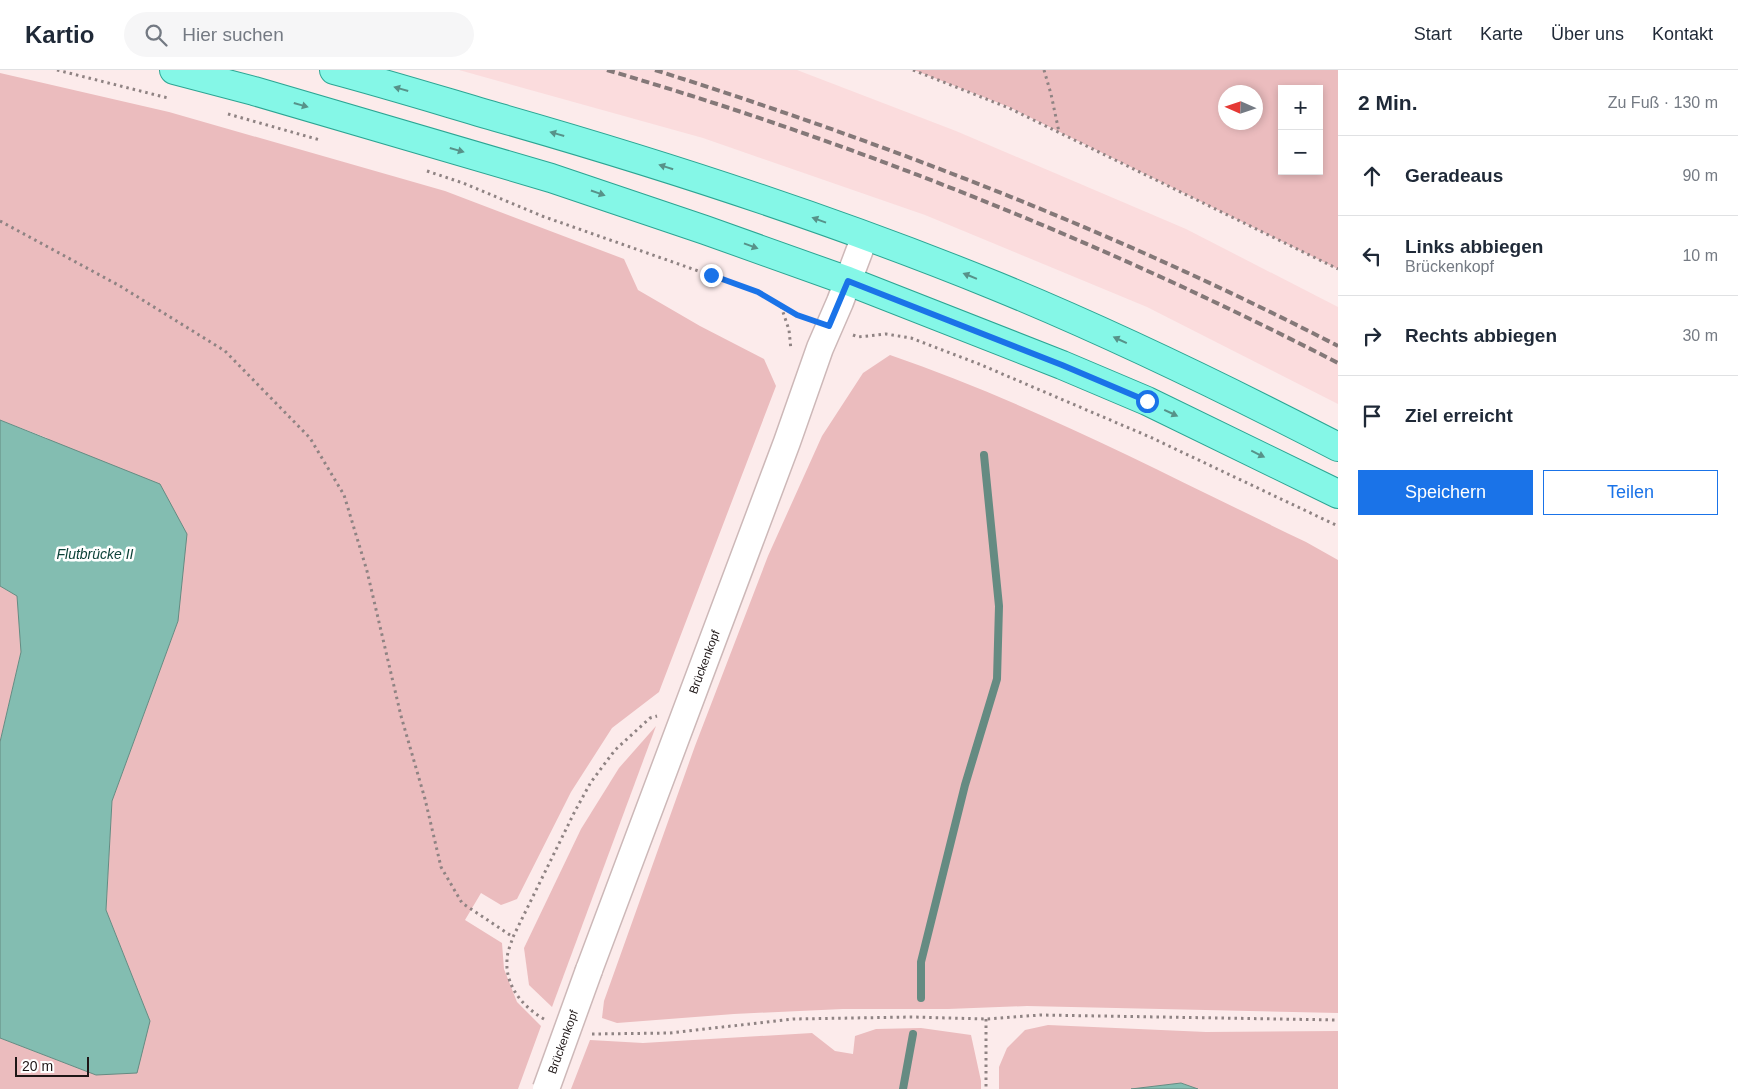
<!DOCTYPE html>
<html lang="de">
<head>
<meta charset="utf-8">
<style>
  body { margin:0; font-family:Helvetica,sans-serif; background:#f6f6f7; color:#1f2937 }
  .controls { position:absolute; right:15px; top:15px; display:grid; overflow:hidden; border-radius:0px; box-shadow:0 2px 8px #0003 }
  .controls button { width:45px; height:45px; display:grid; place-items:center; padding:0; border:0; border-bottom:1px solid #e0e1e3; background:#fff; color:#1f2937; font:25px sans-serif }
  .compass { position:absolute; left:1218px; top:15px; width:45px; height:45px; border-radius:50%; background:#fff; box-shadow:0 2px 8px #0003; rotate:273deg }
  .scale { position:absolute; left:15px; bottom:12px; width:74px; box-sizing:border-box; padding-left:5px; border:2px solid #1e1616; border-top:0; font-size:14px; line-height:18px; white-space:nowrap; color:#1e1616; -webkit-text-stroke:4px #fff; paint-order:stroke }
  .stop { position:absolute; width:15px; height:15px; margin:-11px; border:4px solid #1a73e8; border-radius:50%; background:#fff }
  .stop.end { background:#1a73e8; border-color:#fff; box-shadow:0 1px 5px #0008 }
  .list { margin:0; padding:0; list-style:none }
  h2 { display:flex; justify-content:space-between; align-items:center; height:65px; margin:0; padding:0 20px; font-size:21px }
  h2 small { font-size:16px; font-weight:400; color:#747a83 }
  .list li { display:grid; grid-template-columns:32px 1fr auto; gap:15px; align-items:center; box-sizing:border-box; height:80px; padding:0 20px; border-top:1px solid #e0e1e3 }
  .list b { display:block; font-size:19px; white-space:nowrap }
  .list p { margin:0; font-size:16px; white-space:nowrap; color:#747a83 }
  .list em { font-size:16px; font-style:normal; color:#747a83 }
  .actions { display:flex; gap:10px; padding:15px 20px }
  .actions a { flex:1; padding:11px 0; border:1px solid #1a73e8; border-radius:0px; text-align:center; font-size:18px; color:#1a73e8 }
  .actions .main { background:#1a73e8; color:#fff }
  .icon { flex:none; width:28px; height:28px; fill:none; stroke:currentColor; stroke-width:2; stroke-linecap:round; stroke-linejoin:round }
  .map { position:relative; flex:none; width:1338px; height:1019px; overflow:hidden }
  header { display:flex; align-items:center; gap:30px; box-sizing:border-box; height:70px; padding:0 25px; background:#fff; border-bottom:1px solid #e0e1e3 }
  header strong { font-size:24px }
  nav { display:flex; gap:28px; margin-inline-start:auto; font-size:18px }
  .search { width:350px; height:45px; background:#f6f6f7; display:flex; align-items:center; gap:12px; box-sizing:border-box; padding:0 18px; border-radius:28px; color:#747a83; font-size:19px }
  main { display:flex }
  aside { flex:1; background:#fff }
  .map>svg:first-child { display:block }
  .built { fill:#fbdcdd }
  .green { fill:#ebbcbe; fill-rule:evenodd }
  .water { fill:#83bdb1; stroke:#658b82 }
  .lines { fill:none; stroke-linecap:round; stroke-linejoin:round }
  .stream { stroke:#658b82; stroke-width:8 }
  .street-casing { stroke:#cdb8b8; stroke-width:29 }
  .primary-casing { stroke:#2ca593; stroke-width:30 }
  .path { stroke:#8f8383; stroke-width:3; stroke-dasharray:2.5 4; stroke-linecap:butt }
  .street { stroke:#fff; stroke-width:26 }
  .primary { stroke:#85f7e7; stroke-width:28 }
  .rail { stroke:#847878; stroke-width:4; stroke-dasharray:8 4; stroke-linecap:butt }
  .street-bridge-casing { stroke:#cdb8b8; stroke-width:29; stroke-linecap:butt }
  .street-bridge { stroke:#fff; stroke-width:26 }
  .oneway { fill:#579289 }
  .route { stroke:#1a73e8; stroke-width:6 }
  .labels { text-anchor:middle; stroke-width:5; stroke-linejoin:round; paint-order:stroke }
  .street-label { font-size:12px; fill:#1e1616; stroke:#fff }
  .water-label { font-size:14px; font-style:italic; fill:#0d4239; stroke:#fff }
</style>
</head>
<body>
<header>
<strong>Kartio</strong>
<div class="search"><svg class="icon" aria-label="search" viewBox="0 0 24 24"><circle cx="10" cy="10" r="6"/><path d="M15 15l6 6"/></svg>Hier suchen</div>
<nav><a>Start</a><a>Karte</a><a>Über uns</a><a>Kontakt</a></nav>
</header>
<main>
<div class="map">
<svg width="1338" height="1019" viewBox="0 0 1338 1019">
  <rect width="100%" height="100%" fill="#fcebeb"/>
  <polygon class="built" points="459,0 797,0 956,61 1186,159 1338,237 1338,334 1147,237 925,145 703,68"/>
  <g class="green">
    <path d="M914 0H1338V199L1009 37ZM1282 19H1319V101H1282ZM1226 22H1256V52H1226Z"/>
    <polygon points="0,3 169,42 445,121 624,189 638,220 700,256 764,289 776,316 659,622 612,658 571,722 517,829 501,835 481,823 465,850 502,873 504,899 517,932 541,956 518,1019 0,1019 0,968 96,1005 150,951 106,840 112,731 178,551 47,368 0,350"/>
    <path d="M890 285C1033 334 1170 407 1306 472L1338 490V943L1027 936 948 939H843L734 944 617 953 602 948 604 931 695 676 768 486 822 366 863 303Z"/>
    <polygon points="0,516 17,526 21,582 0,672"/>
    <polygon points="656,656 552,937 529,915 524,878 581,759 619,698"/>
    <polygon points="1048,955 1206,962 1338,961 1338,1019 1198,1019 1181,1013 1131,1019 999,1019 999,997 1007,978 1025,960"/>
    <polygon points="921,958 971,965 981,1011 981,1019 571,1019 590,970 643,973 812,963 835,981 853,984 855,966 876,959"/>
  </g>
  <g class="water">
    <polygon points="0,350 160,414 187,464 178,551 112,731 106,840 150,951 137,1003 96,1005 0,968 0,672 21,582 17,526 0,516"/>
    <polygon points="1181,1013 1198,1019 1131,1019"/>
  </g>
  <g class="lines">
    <g class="stream">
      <polyline points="921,928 921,892 965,715 997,609 999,536 984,385"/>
      <polyline points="903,1019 913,964"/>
    </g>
    <g class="street-casing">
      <g id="street">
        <path id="s1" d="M589 900 787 372 820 278 840 232 865 166"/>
      </g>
    </g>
    <g class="primary-casing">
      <g id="primary">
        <polyline points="174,0 254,21 551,108 705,160 848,211 1062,295 1147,331 1338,424"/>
        <path d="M334 0C390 15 445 32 500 48 668 96 834 150 996 216 1113 264 1226 319 1338 377"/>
      </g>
    </g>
    <g class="path">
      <polyline points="57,0 168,28"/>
      <polyline points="913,0 1009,38 1338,199"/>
      <polyline points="1044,0 1051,24 1059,62"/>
      <polyline points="228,44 320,70"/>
      <polyline points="427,101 463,113 542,146 758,222 797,245 805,248"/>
      <polyline points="0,151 120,216 225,281 310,368 344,425 367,501 401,646 425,729 441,797 462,833 513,867"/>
      <polyline points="781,236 789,260 791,280"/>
      <polyline points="853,265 858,267 886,264 911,268 979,294 1150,367 1338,456"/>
      <path d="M544 949C523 937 505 916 507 890 507 882 511 874 513 867L575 741 591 712 615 680 650 648 657 646"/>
      <polyline points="986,949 986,1019"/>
      <polyline points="592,964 670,963 793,949 912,947 986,949 1041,945 1338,950"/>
    </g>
    <use href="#street" class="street"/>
    <use href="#primary" class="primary"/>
    <g class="rail">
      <path d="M607 0C859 74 1105 173 1338 293"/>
      <path d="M655 0C889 74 1119 163 1338 276"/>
    </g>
    <g class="street-bridge-casing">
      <g id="street-bridge">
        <path id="s2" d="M546 1019 589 900"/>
      </g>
    </g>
    <use href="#street-bridge" class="street-bridge"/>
  </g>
  <defs><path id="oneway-solid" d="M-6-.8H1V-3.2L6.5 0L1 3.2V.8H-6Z" transform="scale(1.25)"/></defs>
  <g class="oneway">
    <use href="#oneway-solid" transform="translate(401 19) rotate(-164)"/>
    <use href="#oneway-solid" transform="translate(301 35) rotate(16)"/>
    <use href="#oneway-solid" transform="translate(557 64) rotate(-164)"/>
    <use href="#oneway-solid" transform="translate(457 80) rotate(16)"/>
    <use href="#oneway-solid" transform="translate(666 97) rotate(-163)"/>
    <use href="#oneway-solid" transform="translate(598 123) rotate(19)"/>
    <use href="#oneway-solid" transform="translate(819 150) rotate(-160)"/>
    <use href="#oneway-solid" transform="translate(751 176) rotate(20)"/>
    <use href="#oneway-solid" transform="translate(970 206) rotate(-158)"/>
    <use href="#oneway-solid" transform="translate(1120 270) rotate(-155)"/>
    <use href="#oneway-solid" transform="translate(1171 343) rotate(25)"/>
    <use href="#oneway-solid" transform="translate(1258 384) rotate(26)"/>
  </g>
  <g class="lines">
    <polyline class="route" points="711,205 758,222 797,245 829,256 848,211 1062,295 1147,331"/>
  </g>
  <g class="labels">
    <g class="street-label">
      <text dy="4" stroke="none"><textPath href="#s1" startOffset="329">Brückenkopf</textPath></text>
      <text dy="4" stroke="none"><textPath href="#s2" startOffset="50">Brückenkopf</textPath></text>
    </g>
    <g class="water-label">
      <text x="95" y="489">Flutbrücke II</text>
    </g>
  </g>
</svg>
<div class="controls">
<button>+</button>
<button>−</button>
</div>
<svg class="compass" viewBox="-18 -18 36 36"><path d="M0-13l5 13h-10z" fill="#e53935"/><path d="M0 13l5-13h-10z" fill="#747a83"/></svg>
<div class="scale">20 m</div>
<div class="stop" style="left:1147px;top:331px"></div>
<div class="stop end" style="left:711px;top:205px"></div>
</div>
<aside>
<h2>2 Min.<small>Zu Fuß · 130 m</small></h2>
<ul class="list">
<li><svg class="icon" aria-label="ahead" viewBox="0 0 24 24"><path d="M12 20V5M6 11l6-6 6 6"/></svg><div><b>Geradeaus</b></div><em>90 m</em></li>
<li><svg class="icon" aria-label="left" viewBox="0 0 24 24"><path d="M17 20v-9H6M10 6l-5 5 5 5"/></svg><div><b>Links abbiegen</b><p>Brückenkopf</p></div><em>10 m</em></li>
<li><svg class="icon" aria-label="right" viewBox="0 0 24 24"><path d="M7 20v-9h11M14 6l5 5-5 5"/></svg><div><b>Rechts abbiegen</b></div><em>30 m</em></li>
<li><svg class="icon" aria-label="arrive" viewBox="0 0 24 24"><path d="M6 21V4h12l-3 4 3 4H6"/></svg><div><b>Ziel erreicht</b></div></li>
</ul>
<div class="actions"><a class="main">Speichern</a><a>Teilen</a></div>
</aside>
</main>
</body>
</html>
